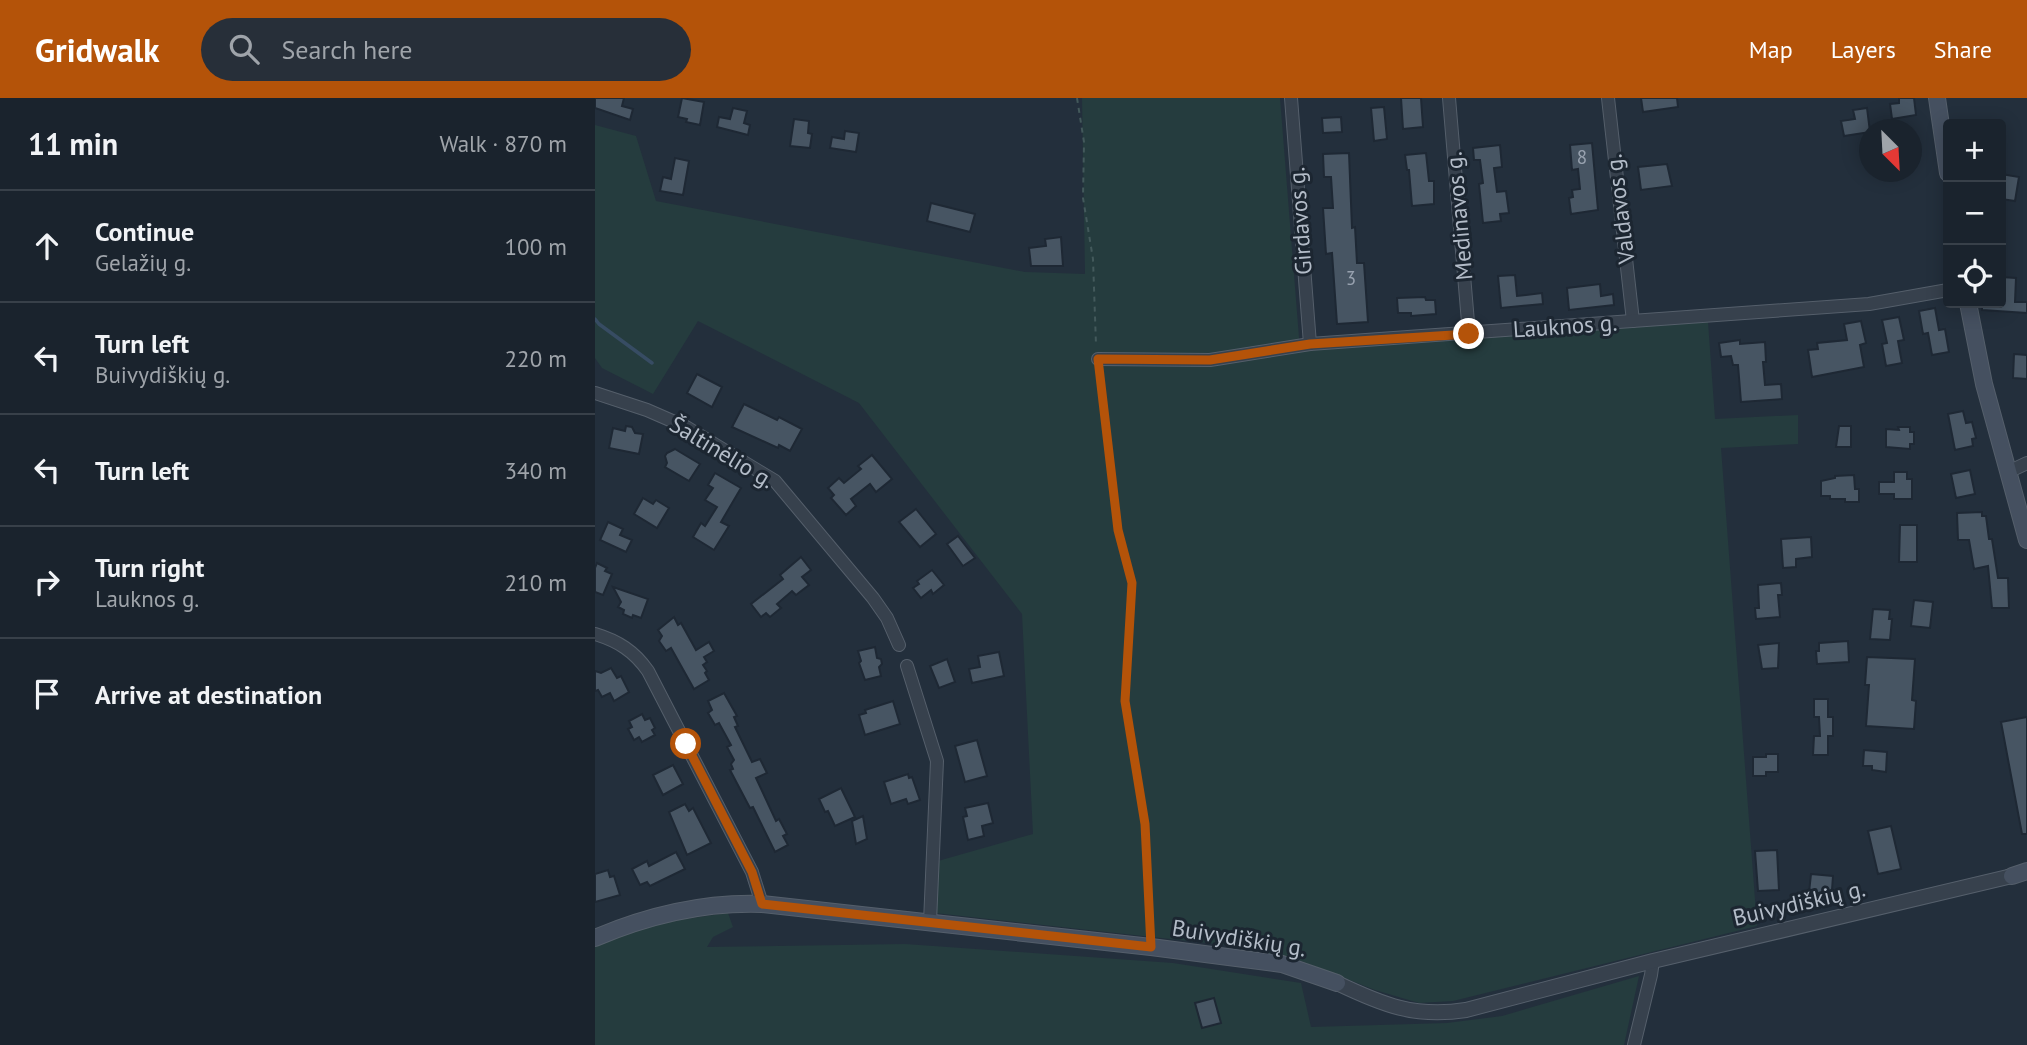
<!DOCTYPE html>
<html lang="en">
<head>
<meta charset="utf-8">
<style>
  body { margin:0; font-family:"PT Sans",sans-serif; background:#272f39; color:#f1f3f6 }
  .controls { position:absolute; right:21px; top:21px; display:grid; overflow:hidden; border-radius:7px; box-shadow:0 4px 18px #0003 }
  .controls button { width:63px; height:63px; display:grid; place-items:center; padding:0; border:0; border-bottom:2px solid #384049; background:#1a232d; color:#f1f3f6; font:35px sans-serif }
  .compass { position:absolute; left:1264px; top:21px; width:63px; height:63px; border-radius:50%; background:#1a232d; box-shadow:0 4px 18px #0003; rotate:156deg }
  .stop { position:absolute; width:21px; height:21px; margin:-16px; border:5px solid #b45309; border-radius:50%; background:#fff }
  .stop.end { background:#b45309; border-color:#fff; box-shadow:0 2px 7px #0008 }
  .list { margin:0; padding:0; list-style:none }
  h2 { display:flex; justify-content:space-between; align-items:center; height:91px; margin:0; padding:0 28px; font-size:30px }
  h2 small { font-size:23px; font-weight:400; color:#9fa4aa }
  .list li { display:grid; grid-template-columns:46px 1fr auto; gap:21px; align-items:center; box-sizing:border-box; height:112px; padding:0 28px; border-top:2px solid #384049 }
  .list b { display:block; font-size:26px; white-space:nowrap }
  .list p { margin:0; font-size:23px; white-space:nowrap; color:#9fa4aa }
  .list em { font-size:23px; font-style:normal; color:#9fa4aa }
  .icon { flex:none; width:38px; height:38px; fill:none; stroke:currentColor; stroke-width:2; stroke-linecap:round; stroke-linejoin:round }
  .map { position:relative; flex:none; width:1432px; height:947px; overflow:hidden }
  header { display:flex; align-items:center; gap:42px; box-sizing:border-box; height:98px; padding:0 35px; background:#b45309; color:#fff }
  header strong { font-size:33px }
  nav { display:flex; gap:38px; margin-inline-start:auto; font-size:24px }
  .search { width:490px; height:63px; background:#272f39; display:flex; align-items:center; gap:18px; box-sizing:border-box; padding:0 24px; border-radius:38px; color:#9fa4aa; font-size:26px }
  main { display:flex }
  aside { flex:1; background:#1a232d }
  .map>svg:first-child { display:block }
  .green { fill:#253c3e }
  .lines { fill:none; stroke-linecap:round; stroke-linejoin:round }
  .stream { stroke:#374c63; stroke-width:3.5 }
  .building { fill:#475563; stroke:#1e2834; stroke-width:2 }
  .minor-casing { stroke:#555f6b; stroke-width:14 }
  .tertiary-casing { stroke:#555f6b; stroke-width:16 }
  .secondary-casing { stroke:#555f6b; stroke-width:18 }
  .path { stroke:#43595b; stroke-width:2; stroke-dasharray:5 5; stroke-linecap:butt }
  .minor { stroke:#37414d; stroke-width:12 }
  .tertiary { stroke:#37414d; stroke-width:14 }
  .secondary { stroke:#455060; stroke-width:16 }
  .route { stroke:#b45309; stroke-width:9 }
  .labels { text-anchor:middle; stroke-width:6; stroke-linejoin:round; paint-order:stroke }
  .number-label { font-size:19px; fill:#98a2af }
  .street-label { font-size:23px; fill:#b3bcc8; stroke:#1c2631 }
</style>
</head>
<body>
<header>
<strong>Gridwalk</strong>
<div class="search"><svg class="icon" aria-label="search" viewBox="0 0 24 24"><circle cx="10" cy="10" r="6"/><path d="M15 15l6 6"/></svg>Search here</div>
<nav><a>Map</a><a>Layers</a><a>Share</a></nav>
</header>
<main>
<aside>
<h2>11 min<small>Walk · 870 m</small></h2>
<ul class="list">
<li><svg class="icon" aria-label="ahead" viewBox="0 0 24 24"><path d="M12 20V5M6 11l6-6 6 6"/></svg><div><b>Continue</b><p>Gelažių g.</p></div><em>100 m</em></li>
<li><svg class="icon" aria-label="left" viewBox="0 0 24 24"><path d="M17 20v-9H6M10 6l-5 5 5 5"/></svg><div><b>Turn left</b><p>Buivydiškių g.</p></div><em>220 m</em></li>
<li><svg class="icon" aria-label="left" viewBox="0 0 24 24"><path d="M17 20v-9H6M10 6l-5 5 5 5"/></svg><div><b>Turn left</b></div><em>340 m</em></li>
<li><svg class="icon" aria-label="right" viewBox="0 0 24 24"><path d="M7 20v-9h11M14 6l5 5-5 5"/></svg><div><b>Turn right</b><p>Lauknos g.</p></div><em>210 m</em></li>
<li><svg class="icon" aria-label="arrive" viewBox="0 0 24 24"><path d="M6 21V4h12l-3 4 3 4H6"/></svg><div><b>Arrive at destination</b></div></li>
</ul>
</aside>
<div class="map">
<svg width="1432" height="947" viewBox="0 0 1432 947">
  <rect width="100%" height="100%" fill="#232f3c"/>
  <g class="green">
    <polygon points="487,0 685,0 705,252 1113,224 1120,321 1203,317 1203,346 1126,350 1162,828 858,903 824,905 780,892 701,861 639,848 340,815 343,763 438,736 427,516 264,305 103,223 58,296 7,270 0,260 0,27 41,38 61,103 430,174 490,176"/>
    <polygon points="133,815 138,829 118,839 112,849 310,846 578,865 706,885 716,929 852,925 907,918 1044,878 1029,947 0,947 0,847 45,830 83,822"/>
  </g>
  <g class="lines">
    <polyline class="stream" points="0,221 4,226 57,265"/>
  </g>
  <g class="building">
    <polygon points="0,0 29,0 27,8 38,11 35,22 0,10"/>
    <polygon points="87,0 109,4 105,27 91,24 92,21 83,19"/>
    <polygon points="806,0 826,0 828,29 808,31"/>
    <polygon points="1046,0 1082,0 1083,9 1048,14"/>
    <polygon points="1304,0 1319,0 1321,17 1297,21 1295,6 1304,5"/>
    <polygon points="789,9 792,41 779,43 776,10"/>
    <polygon points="138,10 152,13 149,25 155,27 153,37 122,29 124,19 135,21"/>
    <polygon points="1272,10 1275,34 1249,38 1246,23 1260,21 1258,12"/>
    <polygon points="746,19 747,34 728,35 727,20"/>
    <polygon points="199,21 214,23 213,35 217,36 215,50 195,48"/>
    <polygon points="250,33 264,35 261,54 235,50 237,39 249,41"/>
    <polygon points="997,45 1003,112 976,116 974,100 978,99 977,92 985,91 983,71 977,72 975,47"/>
    <polygon points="905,47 907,69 899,70 902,94 911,93 914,115 905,116 906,123 888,125 884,86 888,85 885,62 879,62 878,50"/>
    <polygon points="754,55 757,130 760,129 762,165 769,165 773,224 742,226 737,155 731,156 728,110 738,110 736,79 729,79 728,56"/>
    <polygon points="831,55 834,83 839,83 839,106 817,108 814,72 812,72 810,57"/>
    <polygon points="80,60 94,63 88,97 65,93 68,79 76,81"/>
    <polygon points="1072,66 1077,88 1046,92 1043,69"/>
    <polygon points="1406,76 1424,79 1420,103 1406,101"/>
    <polygon points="336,105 380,116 375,134 332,123"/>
    <polygon points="466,139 468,168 436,168 434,150 451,148 450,141"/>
    <polygon points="920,177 922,198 947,195 948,206 906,210 903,178"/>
    <polygon points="1406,179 1421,180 1420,204 1432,204 1432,215 1387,212 1387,205 1406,205"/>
    <polygon points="1005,186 1006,198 1018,196 1019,207 974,212 972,190"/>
    <polygon points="830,199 831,202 840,202 841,216 816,218 816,215 803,215 802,200"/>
    <polygon points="1340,210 1344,232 1350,231 1354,254 1337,257 1333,235 1328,236 1324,213"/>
    <polygon points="1304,219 1309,242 1303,243 1307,265 1291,268 1287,246 1292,245 1287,222"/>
    <polygon points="1266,223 1271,245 1265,247 1269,269 1217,279 1213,252 1223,251 1222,245 1252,242 1249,226"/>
    <polygon points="1145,242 1145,246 1170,244 1171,264 1168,264 1170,287 1186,286 1187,301 1146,304 1143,267 1138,267 1136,258 1126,259 1124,245"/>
    <polygon points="1419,256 1432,257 1432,281 1418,280"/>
    <polygon points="102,276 127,289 117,309 92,295"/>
    <polygon points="149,306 182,322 184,319 207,331 195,353 184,347 183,350 137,329"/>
    <polygon points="1368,313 1371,325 1377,324 1381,340 1377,341 1378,348 1360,352 1353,316"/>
    <polygon points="31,328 37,329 40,335 48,336 44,356 14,350 18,330 30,333"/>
    <polygon points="1244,328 1256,328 1256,349 1241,349"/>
    <polygon points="1303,329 1315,329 1315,334 1319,334 1319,346 1315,346 1315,351 1291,349 1291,331 1304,332"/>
    <polygon points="80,351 105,366 94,383 70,369 72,365 70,358 72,355"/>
    <polygon points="277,357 297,381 281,394 275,386 256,401 261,408 251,417 236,400 239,397 233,390 244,380 249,385 266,371 263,368"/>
    <polygon points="1375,372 1380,396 1361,400 1356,376"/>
    <polygon points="1299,374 1312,374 1312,381 1317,381 1317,401 1299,401 1299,396 1284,396 1284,384 1299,384"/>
    <polygon points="120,375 146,390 126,424 134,428 119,452 98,439 106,425 110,428 122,409 110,402 118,390 113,387"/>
    <polygon points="1259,377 1260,391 1264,391 1264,404 1250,404 1250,401 1235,401 1235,398 1226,398 1226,383 1240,380 1240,378"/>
    <polygon points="48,400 58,406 61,402 74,410 62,430 39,416"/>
    <polygon points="321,411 341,436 325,449 304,424"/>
    <polygon points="1387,414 1387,418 1391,418 1394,441 1397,441 1403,480 1413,480 1414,510 1397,510 1393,468 1379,471 1374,442 1363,442 1362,415"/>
    <polygon points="13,424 28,431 25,437 37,442 31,454 5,442"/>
    <polygon points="1305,427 1322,427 1322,464 1304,464"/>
    <polygon points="363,438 380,460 368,468 352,446"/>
    <polygon points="1216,439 1217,459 1201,461 1201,469 1188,470 1186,441"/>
    <polygon points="206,459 216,472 207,479 214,487 201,497 197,493 182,506 186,510 175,519 171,515 166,519 156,506 188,481 185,477"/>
    <polygon points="2,465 12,470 10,473 17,476 8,497 0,494 0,470"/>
    <polygon points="337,472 349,487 338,496 336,492 326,500 318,490 324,486 322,483"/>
    <polygon points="1186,485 1187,497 1183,497 1185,519 1161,521 1160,510 1164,510 1163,487"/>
    <polygon points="18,489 53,501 46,520 38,517 37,520 28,516 29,512 23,509 26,504"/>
    <polygon points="1319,502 1338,504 1335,530 1316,528"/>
    <polygon points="1278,511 1295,512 1294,521 1297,521 1295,542 1275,541"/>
    <polygon points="79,519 83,527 86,525 101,552 114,544 119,553 109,559 112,564 108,567 112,573 110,575 114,582 99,591 76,550 71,553 64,543 67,538 63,532"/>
    <polygon points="1253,543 1254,564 1222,566 1221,553 1224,553 1224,545"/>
    <polygon points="1184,545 1183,570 1167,571 1163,547"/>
    <polygon points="280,549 282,560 286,561 287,566 284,569 286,578 270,582 264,565 266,563 263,553"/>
    <polygon points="404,554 409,578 377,585 374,571 385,569 383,558"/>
    <polygon points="1272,559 1320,561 1317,602 1321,603 1319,631 1271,628 1274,587 1270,587"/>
    <polygon points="352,561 360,584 344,590 335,568"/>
    <polygon points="16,570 22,580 26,578 34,594 19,603 15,595 7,599 3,592 0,593 0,573 6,575"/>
    <polygon points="129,595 142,618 139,619 143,628 140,629 157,664 165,661 172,675 161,680 181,723 184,721 192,736 188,738 193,747 180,754 158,709 155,710 135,672 138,671 136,666 139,662 132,649 136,647 124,625 120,627 113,615 117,612 113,603"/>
    <polygon points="1219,601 1233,601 1233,619 1238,619 1238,638 1233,638 1233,657 1218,657 1219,638 1225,638 1224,619 1219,619"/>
    <polygon points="298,603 305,626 270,637 264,617 271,615 270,612"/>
    <polygon points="47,616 50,622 55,620 60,630 57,632 60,637 47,644 44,639 39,642 33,631 37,629 34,623"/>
    <polygon points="1432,619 1432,736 1427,736 1406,624"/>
    <polygon points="382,642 392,678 370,684 360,648"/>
    <polygon points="1269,652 1292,654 1291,674 1277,672 1277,668 1268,668"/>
    <polygon points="1171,656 1183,656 1183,674 1171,674 1171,678 1158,678 1158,659 1171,659"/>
    <polygon points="78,667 88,686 68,697 58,677"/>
    <polygon points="313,676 314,680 317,679 325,702 313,706 311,701 296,706 289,684"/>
    <polygon points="246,690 260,719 240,728 233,713 230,714 224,701"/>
    <polygon points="393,705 398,725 387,728 389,738 373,742 368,719 372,718 370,710"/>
    <polygon points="90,706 94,713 98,710 116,745 92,757 74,714"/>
    <polygon points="268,718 272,741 261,746 257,723"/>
    <polygon points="1296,728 1306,771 1283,776 1273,733"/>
    <polygon points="1182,752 1184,792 1163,793 1160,753"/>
    <polygon points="81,754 90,771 55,788 52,784 45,787 37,771 52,763 54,768"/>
    <polygon points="13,772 15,779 19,778 25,797 0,804 0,776"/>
    <polygon points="1216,776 1238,778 1236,806 1213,804"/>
    <polygon points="619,900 626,925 607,930 600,905"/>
  </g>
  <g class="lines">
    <g class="minor-casing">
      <g id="minor">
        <polyline points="696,0 715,246"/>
        <polyline points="854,0 874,236"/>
        <polyline points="1013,0 1038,223"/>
        <polyline points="503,261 615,262 715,246 1274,206 1353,192"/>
        <polyline points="0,295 52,312 91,329 180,383 278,500 292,520 304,547"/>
        <polyline points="1413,374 1432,365"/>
        <path d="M0 536C23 543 39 553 53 573L157 774 167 806"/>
        <polyline points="312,568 342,663 335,824"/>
        <polyline points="1039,947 1056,877 1058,863"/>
      </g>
    </g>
    <g class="tertiary-casing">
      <path id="tertiary" d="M742 885C788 907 820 920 871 912L1058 863 1417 778"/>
    </g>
    <g class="secondary-casing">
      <g id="secondary">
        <polyline points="1342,0 1353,75"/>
        <polyline points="1373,205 1389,286 1432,442"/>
        <polyline points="1417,778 1432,773"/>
        <path d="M0 840C54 817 108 804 167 806L556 849 687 866 742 885"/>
      </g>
    </g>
    <g class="path">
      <polyline points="482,0 489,44 488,100 498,161 501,247"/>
      <polyline points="504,274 523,432 537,485 530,603 550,726 556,833"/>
    </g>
    <use href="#minor" class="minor"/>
    <use href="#tertiary" class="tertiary"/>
    <use href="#secondary" class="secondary"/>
  </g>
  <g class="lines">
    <polyline class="route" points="91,646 157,774 167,806 556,849 550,726 530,603 537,485 523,432 503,261 615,262 715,246 874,236"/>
  </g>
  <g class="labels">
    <g class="number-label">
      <text x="987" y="66">8</text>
      <text x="756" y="187">3</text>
    </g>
    <g class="street-label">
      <text transform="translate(1025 111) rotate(-97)" y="8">Valdavos g.</text>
      <text transform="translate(864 118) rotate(-95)" y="8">Medinavos g.</text>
      <text transform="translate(705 123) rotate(-94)" y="8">Girdavos g.</text>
      <text transform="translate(970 228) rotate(-4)" y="8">Lauknos g.</text>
      <text transform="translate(127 354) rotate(31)" y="8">Šaltinėlio g.</text>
      <text transform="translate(1204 805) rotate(-13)" y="8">Buivydiškių g.</text>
      <text transform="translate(644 840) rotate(9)" y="8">Buivydiškių g.</text>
    </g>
  </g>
</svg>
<div class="controls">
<button>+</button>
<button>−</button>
<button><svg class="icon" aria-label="locate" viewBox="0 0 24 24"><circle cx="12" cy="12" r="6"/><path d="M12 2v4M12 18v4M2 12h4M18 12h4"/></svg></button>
</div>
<svg class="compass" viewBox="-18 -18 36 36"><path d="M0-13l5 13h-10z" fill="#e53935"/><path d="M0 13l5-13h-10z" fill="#9fa4aa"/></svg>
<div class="stop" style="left:91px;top:646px"></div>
<div class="stop end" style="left:874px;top:236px"></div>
</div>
</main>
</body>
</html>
